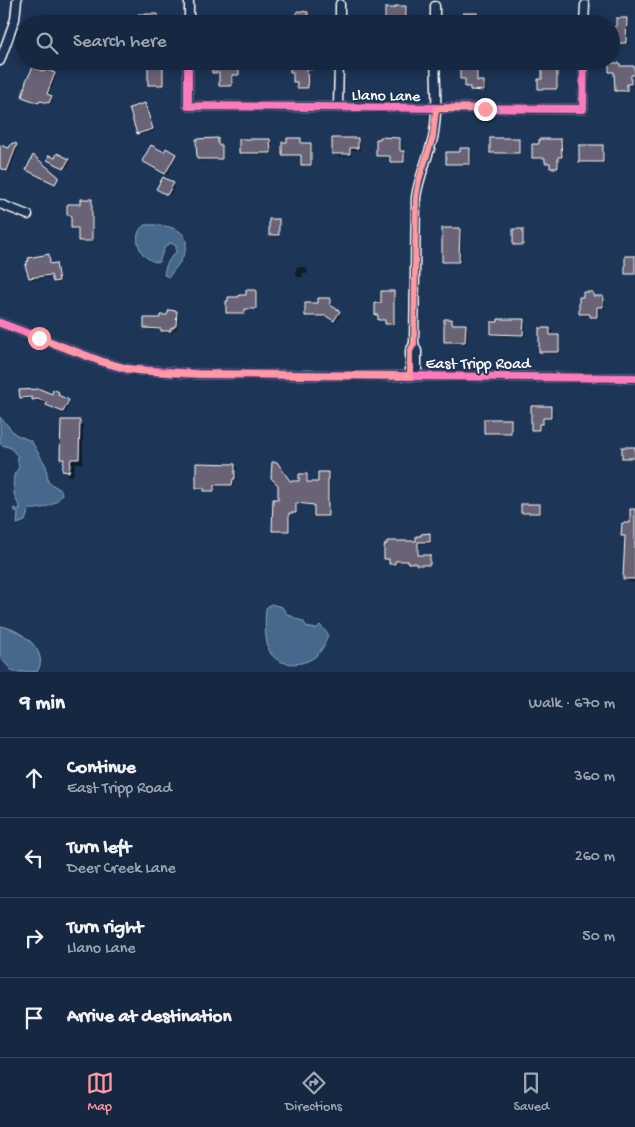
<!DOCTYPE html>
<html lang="en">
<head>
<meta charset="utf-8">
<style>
  body { margin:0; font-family:"Gochi Hand",sans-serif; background:#23344c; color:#f1f3f6 }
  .stop { position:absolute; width:15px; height:15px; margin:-11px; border:4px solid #ff9aa2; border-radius:50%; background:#fff }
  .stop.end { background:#ff9aa2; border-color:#fff; box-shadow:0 1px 5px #0008 }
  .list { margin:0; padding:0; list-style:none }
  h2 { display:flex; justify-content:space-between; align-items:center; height:65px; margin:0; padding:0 20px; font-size:21px }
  h2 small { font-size:16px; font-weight:400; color:#9ea6b1 }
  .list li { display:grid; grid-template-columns:32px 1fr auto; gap:15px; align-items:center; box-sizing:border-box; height:80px; padding:0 20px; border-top:1px solid #35445a }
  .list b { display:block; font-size:19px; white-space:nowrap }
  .list p { margin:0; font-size:16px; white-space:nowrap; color:#9ea6b1 }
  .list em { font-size:16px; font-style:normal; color:#9ea6b1 }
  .icon { flex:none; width:28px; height:28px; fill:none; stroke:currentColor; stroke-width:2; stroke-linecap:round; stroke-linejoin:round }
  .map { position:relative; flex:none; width:635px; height:672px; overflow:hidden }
  .search { position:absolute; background:#162841; box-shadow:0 2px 12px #0003; left:15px; right:15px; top:15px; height:55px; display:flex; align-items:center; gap:12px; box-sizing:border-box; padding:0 18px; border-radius:28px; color:#9ea6b1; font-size:19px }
  .sheet { height:385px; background:#162841 }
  nav { display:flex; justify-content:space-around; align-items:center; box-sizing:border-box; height:70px; border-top:1px solid #35445a; background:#162841; font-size:14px; color:#9ea6b1 }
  nav a { display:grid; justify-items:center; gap:2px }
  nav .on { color:#ff9aa2 }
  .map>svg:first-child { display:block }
  .water { fill:#45688c; stroke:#8fa4ba }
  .shadow { fill:#0007 }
  .building { fill:#696475; stroke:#fff }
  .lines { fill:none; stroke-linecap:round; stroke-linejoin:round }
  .minor-casing { stroke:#fff; stroke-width:11 }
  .minor { stroke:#1d3557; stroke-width:8 }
  .cycleway-casing { stroke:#1d3557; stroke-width:11 }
  .cycleway { stroke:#fd7abc; stroke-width:8 }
  .route { stroke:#ff9aa2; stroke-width:6 }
  .labels { text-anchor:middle; stroke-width:4; stroke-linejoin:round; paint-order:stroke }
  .street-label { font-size:16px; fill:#fff; stroke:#1d3557 }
</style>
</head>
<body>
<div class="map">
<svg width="635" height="672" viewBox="0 0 635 672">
  <rect width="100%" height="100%" fill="#1d3557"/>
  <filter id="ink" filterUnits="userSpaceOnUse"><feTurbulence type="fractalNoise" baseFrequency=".02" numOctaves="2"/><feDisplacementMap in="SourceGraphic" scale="10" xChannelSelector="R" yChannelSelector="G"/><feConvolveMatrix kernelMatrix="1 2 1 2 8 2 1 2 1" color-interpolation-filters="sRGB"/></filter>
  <g filter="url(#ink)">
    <g class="water">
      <path d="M145 225C162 224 193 227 185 251 182 262 174 269 169 277L164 275C165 266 169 258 176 252V246L171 243 165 246 159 262C141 263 129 234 145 225Z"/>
      <path d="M0 417 15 434 31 441 33 444 46 466 48 482 61 490 62 494C56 506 40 510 29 509L25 521 17 524 18 513 14 510V508L19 510 20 507C14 498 12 488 14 476 14 473 17 471 18 469 20 463 16 462 18 457L11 448 0 444Z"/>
      <path d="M271 604 282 607 287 614C293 616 296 620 303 621L307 627 316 629 320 625 328 634C326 642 323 649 317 655 305 666 282 668 271 654 264 644 265 619 266 608Z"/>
      <path d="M0 626C19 628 51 651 37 672H13L0 657Z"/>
    </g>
    <g class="shadow">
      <polygon points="406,7 408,9 407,24 386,24 386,9"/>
      <polygon points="308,13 310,15 309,24 297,24"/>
      <polygon points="477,14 479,16 478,24 464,24"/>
      <polygon points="626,19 628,21 628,44 613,44 611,43 617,28"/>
      <polygon points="534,21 554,21 556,24 534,24"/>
      <polygon points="225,61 240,61 240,76 233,76 233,87 222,87 220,85 220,75 214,73 225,65"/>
      <polygon points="314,62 316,64 316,71 308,71 309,89 300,89 298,83 294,81 294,73 291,71"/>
      <polygon points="477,62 479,64 478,83 484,83 486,84 486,92 473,92 471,88 466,87 466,81 461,79"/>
      <polygon points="556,64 558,66 558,90 541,90 539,88 543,80"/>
      <polygon points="620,64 621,68 635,69 635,76 632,76 632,86 628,86 628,92 618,93 616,91 616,73 610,71"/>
      <polygon points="162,66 164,68 164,86 151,86 149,85"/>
      <polygon points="45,73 54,74 56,76 49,95 53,98 51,104 42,102 41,104 26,98"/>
      <polygon points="145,104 154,131 140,135 138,133"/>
      <polygon points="358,139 360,141 360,150 352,150 352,156 335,156 333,154"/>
      <polygon points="400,139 402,141 402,152 405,154 405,163 393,163 392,157 379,157 377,155"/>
      <polygon points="518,139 520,141 520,154 493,154 492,153"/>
      <polygon points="217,140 219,141 219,147 223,148 223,160 200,161 198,159"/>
      <polygon points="270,140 272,142 272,154 242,155 240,153"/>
      <polygon points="300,140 302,144 310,144 312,146 312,166 304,166 302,164 302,156 286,156 284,155"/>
      <polygon points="561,140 563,142 563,158 559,158 560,169 553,169 551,165 547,163 547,159 535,159 534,157"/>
      <polygon points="0,146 10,150 16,146 18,147 9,172 1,168"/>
      <polygon points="603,146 604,148 605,163 582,164 580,162"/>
      <polygon points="470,149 472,151 472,165 449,165 447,163"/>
      <polygon points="177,156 167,175 166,174"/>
      <polygon points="68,160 70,162 66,169 50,161"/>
      <polygon points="173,184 175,186 169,196 160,191"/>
      <polygon points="91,200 93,202 93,242 81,242 79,241 79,229 74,229 73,227 72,216 68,215"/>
      <polygon points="279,220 280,222 280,237 272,237 270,235"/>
      <polygon points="459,229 461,231 461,263 445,263 443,261"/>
      <polygon points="523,230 524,232 524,246 516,246 514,244"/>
      <polygon points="48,256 51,265 55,264 57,266 60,282 56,283 53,276 32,280 31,278"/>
      <polygon points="296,267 306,267 308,273 303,273 303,277 298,277 296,276"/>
      <polygon points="256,291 257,293 257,310 246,310 246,314 229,314 227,312 229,302"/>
      <polygon points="393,292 395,294 395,325 388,325 386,321 381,321 379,317 376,315"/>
      <polygon points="593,294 594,297 603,297 605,299 605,308 599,308 599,318 593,318 591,316 582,316 580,314 585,298"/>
      <polygon points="330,299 332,301 331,308 341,314 336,322 329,318 308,317 306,316 319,304"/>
      <polygon points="176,312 178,314 178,327 176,327 176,330 173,330 173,333 164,333 162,330 147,330 145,328"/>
      <polygon points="451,320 453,325 465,325 467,327 467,344 447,343 445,341"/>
      <polygon points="523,320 525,322 525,336 494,336 492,334"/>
      <polygon points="550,329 552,331 552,337 559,337 560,338 560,354 542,353 540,352"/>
      <polygon points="59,393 60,395 59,397 70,403 65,413 49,407 48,403 35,401 33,399 23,399 21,398 52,395"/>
      <polygon points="551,407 553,409 553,419 544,419 544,425 540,425 540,431 534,431 532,430"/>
      <polygon points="510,420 512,422 512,434 487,434 485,432"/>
      <polygon points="79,421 83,425 83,463 75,463 73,476 68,475 64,471 65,462 61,459"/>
      <polygon points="635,448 635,459 625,459 623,458"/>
      <polygon points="235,465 237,467 237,480 234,480 234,486 215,487 215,492 207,492 206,489 199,489 197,487"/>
      <polygon points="328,474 330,475 329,517 317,517 315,515 315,506 297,504 297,514 291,514 290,532 275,532 274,530 280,501 290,483 300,483 307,475 308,477 308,483 319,483"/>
      <polygon points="540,506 541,508 541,514 524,514 522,512"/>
      <polygon points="635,511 635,582 628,582 624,578 626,539 623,535 631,525"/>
      <polygon points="429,535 431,536 431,544 419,544 419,556 429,556 431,558 431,566 419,566 417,565 411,565 409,562 396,562 396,565 392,565 390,560 385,558"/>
    </g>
    <g class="building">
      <polygon points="395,6 406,6 406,24 385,24 385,8 395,8"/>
      <polygon points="297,11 308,12 308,24 296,24"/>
      <rect x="463" y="13" width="14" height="11"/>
      <polygon points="138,14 158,14 158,24 139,24"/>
      <polygon points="45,16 71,21 71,24 43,24"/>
      <rect x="213" y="16" width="26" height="8"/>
      <polygon points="616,18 627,18 626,43 611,43 611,27 616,27"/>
      <polygon points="223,61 239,61 239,75 232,75 232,86 219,86 219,73 212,73 212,64 223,64"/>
      <polygon points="303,61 315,61 315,69 307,70 308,88 297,88 297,82 293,82 293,72 290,72 290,64 303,64"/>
      <polygon points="460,61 477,61 477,81 484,81 484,91 470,90 470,87 465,87 465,79 460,79"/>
      <polygon points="542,63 557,63 557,89 538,89 538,79 542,79"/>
      <polygon points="609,63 620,63 620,66 634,66 635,75 631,75 631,84 627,84 627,91 615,91 614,72 609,72"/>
      <rect x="148" y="65" width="15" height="20"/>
      <polygon points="33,67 44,72 45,69 55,73 47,94 52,96 49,103 40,101 39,103 22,97 26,81"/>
      <polygon points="145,103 153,129 137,134 129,108"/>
      <polygon points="380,137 400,138 400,151 404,151 404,162 390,162 390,156 376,156 376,139 380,139"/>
      <polygon points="218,138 218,145 222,145 222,159 197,159 196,139"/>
      <polygon points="287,138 301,138 301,143 311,143 311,165 301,165 301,155 282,155 282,142 287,142"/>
      <polygon points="332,138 358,138 358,148 350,148 350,154 332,154"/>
      <rect x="490" y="138" width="29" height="15"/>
      <polygon points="239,139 270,139 271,153 239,153"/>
      <polygon points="539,139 561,139 562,157 558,157 558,168 550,168 550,163 545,163 545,158 532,158 532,144 539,144"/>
      <polygon points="12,143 17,144 7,171 0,168 0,145 9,148"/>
      <polygon points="151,145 164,152 166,148 176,154 165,174 142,161"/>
      <rect x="579" y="145" width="24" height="17"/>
      <polygon points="460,148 470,148 470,164 446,164 446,152 460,152"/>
      <polygon points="57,153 69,159 64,168 47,160 49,155 55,158"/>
      <polygon points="33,155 59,177 55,184 26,170"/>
      <polygon points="163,177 174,183 167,195 156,189"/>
      <polygon points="81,199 92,199 92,241 78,241 78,228 71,228 71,218 70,215 67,215 67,205 68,204 81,204"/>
      <rect x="269" y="219" width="10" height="16"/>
      <polygon points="442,228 460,228 459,262 442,262"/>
      <rect x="513" y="229" width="10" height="16"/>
      <polygon points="49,254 50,264 56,263 59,281 53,282 51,275 29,278 25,265 27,264 27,261 29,261 28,258"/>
      <rect x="625" y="256" width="10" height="18"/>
      <polygon points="246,290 256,290 256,309 245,309 245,313 226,313 226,301 228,301 228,297 239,297 239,295 246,295"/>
      <polygon points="381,291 394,291 394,324 385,324 385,320 378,320 378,315 375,315 375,303 381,303"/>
      <polygon points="583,292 593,292 593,296 603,296 603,307 597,307 597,317 590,317 590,314 579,314 579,297 583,297"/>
      <polygon points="318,298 330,298 330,305 340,311 334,321 326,316 305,316 305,303 318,303"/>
      <polygon points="169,310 177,311 176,326 174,326 174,328 171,328 171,331 161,331 161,329 144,328 144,318 160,318 160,315 167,315"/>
      <polygon points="444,319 452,319 452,324 466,324 465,342 444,342"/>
      <polygon points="498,319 524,319 523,335 491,334 491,322 498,322"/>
      <polygon points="539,328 550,328 550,335 559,335 559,352 539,352"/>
      <polygon points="40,389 52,394 53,389 59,392 58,395 69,400 63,412 46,405 47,402 37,399 32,400 32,397 20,398 19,390"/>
      <polygon points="531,406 551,406 551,418 543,418 543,424 539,424 539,430 531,430"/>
      <rect x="484" y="419" width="27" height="14"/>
      <polygon points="61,420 80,420 79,459 71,459 69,472 62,471 64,459 60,459"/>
      <rect x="622" y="447" width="13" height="11"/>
      <polygon points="272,462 277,462 290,481 299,481 299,474 307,474 307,482 318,482 318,472 328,472 328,516 314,516 314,505 296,503 296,513 289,513 289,531 272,531 273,499 278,499 278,485 271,478"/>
      <polygon points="196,463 235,464 235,479 233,479 232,485 214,485 214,491 204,491 204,488 196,488"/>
      <rect x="521" y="504" width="19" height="9"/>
      <polygon points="630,509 635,509 635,579 623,579 625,536 621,536 622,523 630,523"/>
      <polygon points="430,533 430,542 418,542 418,555 430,555 430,565 416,565 416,563 408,563 408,561 395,561 395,564 389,564 389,559 384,559 384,548 385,544 387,544 387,541 416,541 416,536 421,536 421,534"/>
    </g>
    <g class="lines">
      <g class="minor-casing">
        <g id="minor">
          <polyline points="435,6 435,24"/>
          <polyline points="189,24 189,2"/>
          <polyline points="340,24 340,4"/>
          <polyline points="584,24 585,5"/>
          <polyline points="0,61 15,19 17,0"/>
          <polyline points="188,61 188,106 583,109 584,61"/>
          <polyline points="338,107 339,61"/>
          <polyline points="0,204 28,215"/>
          <polyline points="0,323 103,362 127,369 198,374 635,378"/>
          <polyline points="410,376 410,351 414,344"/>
          <path d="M417 376V351L414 344 416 197C419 177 428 158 433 138 438 113 436 87 435 61"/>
        </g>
      </g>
      <use href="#minor" class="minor"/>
      <g class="cycleway-casing">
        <g id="cycleway">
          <polyline points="188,61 188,106 583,109 584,61"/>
          <polyline points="0,323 103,362 127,369 198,374 635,378"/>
        </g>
      </g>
      <use href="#cycleway" class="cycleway"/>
    </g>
  </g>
  <g class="lines" filter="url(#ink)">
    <polyline class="route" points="39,338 103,362 138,371 198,374 410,376 410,351 414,344 416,197 419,180 433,137 436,109 485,109"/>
  </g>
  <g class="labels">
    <g class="street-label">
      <text transform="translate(386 94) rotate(1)" y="6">Llano Lane</text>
      <text x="478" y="368">East Tripp Road</text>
    </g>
  </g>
</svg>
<div class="stop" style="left:39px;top:338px"></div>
<div class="stop end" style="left:485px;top:109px"></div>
<div class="search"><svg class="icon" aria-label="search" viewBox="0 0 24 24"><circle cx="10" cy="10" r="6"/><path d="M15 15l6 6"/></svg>Search here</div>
</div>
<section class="sheet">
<h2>9 min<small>Walk · 670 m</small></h2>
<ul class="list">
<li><svg class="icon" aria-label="ahead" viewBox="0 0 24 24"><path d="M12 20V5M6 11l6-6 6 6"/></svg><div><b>Continue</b><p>East Tripp Road</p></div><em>360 m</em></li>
<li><svg class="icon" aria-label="left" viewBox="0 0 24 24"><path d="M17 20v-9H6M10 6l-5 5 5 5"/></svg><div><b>Turn left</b><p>Deer Creek Lane</p></div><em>260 m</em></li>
<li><svg class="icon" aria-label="right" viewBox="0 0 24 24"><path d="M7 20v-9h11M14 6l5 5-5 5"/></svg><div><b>Turn right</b><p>Llano Lane</p></div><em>50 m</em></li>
<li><svg class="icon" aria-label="arrive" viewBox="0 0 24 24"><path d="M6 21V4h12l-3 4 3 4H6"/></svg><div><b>Arrive at destination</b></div></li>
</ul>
</section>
<nav>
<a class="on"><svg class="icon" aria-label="map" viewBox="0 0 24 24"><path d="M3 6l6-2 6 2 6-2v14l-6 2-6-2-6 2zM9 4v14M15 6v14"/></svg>Map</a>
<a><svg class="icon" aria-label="directions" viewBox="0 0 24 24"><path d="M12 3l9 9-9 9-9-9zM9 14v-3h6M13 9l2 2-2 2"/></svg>Directions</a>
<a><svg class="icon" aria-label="saved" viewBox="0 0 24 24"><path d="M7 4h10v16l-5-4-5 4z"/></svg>Saved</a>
</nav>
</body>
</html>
